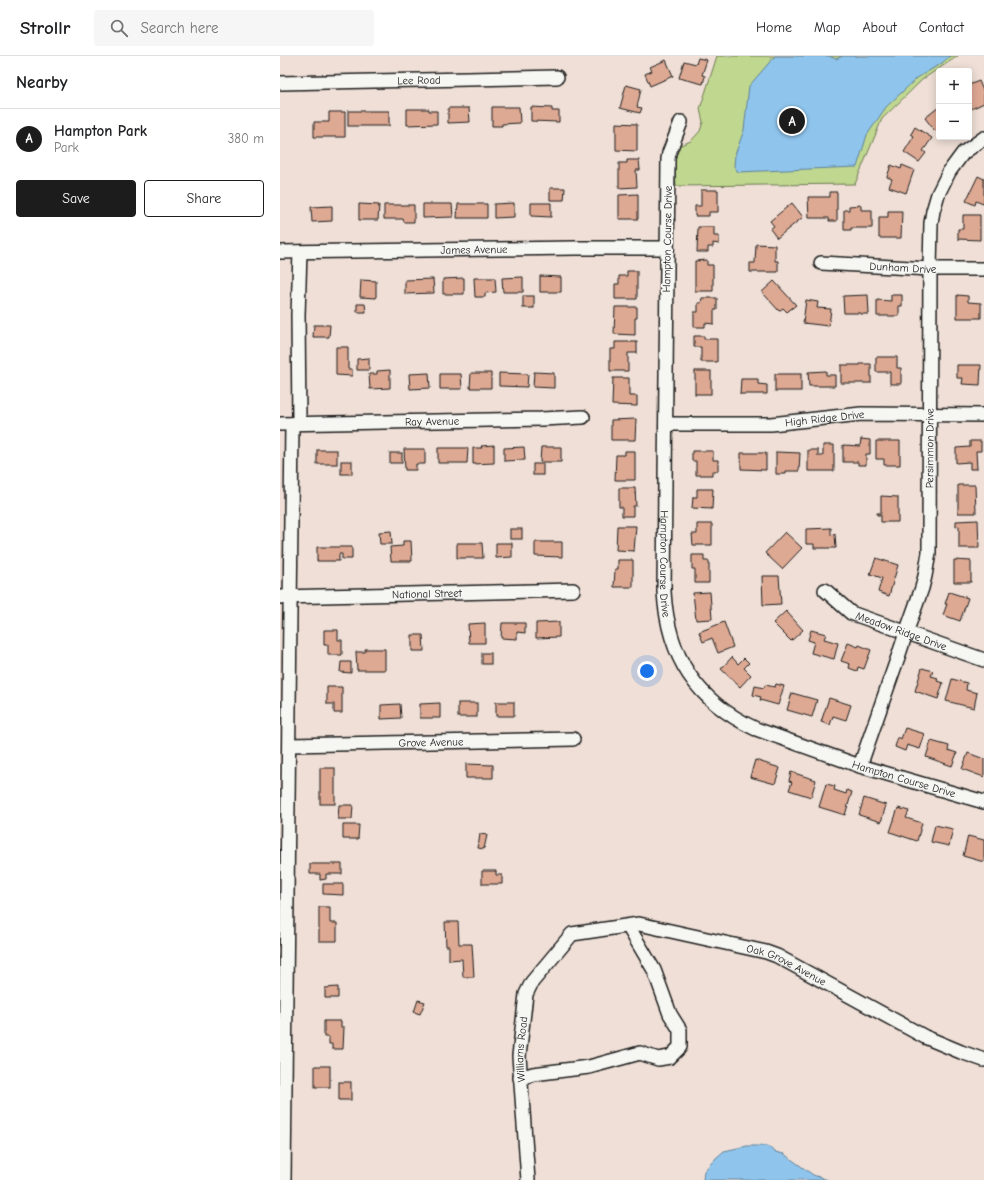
<!DOCTYPE html>
<html lang="en">
<head>
<meta charset="utf-8">
<style>
  body { margin:0; font-family:"Comic Neue",sans-serif; background:#f6f6f6; color:#202124 }
  .controls { position:absolute; right:12px; top:12px; display:grid; overflow:hidden; border-radius:4px; box-shadow:0 2px 10px #0003 }
  .controls button { width:36px; height:36px; display:grid; place-items:center; padding:0; border:0; border-bottom:1px solid #e0e0e0; background:#fff; color:#202124; font:20px sans-serif }
  .you { position:absolute; left:367px; top:615px; width:14px; height:14px; margin:-10px; border:3px solid #fff; border-radius:50%; background:#1a73e8; box-shadow:0 0 0 6px #1a73e833 }
  .badge { display:grid; place-items:center; width:26px; height:26px; border-radius:50%; background:#1c1c1c; color:#fff; font-size:13px; font-weight:700 }
  .pin { position:absolute; translate:-50% -50%; border:2px solid #fff; box-shadow:0 1px 4px #0006 }
  .list { margin:0; padding:0; list-style:none }
  h2 { display:flex; justify-content:space-between; align-items:center; height:52px; margin:0; padding:0 16px; font-size:17px }
  h2 small { font-size:13px; font-weight:400; color:#757577 }
  .list li { display:grid; grid-template-columns:26px 1fr auto; gap:12px; align-items:center; box-sizing:border-box; height:60px; padding:0 16px; border-top:1px solid #e0e0e0 }
  .list b { display:block; font-size:15px; white-space:nowrap }
  .list p { margin:0; font-size:13px; white-space:nowrap; color:#757577 }
  .list em { font-size:13px; font-style:normal; color:#757577 }
  .actions { display:flex; gap:8px; padding:12px 16px }
  .actions a { flex:1; padding:9px 0; border:1px solid #1c1c1c; border-radius:4px; text-align:center; font-size:14px; color:#1c1c1c }
  .actions .main { background:#1c1c1c; color:#fff }
  .icon { flex:none; width:22px; height:22px; fill:none; stroke:currentColor; stroke-width:2; stroke-linecap:round; stroke-linejoin:round }
  .map { position:relative; flex:none; width:704px; height:1124px; overflow:hidden }
  header { display:flex; align-items:center; gap:24px; box-sizing:border-box; height:56px; padding:0 20px; background:#fff; border-bottom:1px solid #e0e0e0 }
  header strong { font-size:19px }
  nav { display:flex; gap:22px; margin-inline-start:auto; font-size:14px }
  .search { width:280px; height:36px; background:#f6f6f6; display:flex; align-items:center; gap:10px; box-sizing:border-box; padding:0 14px; border-radius:4px; color:#757577; font-size:15px }
  main { display:flex }
  aside { flex:1; background:#fff }
  .map>svg:first-child { display:block }
  .green { fill:#bfd78e; stroke:#6e7a55 }
  .water { fill:#8fc5ed; stroke:#618199 }
  .building { fill:#dea993; stroke:#1c1c1c }
  .lines { fill:none; stroke-linecap:round; stroke-linejoin:round }
  .minor-casing { stroke:#1c1c1c; stroke-width:16 }
  .minor { stroke:#f6f6f2; stroke-width:13 }
  .labels { text-anchor:middle; stroke-width:4; stroke-linejoin:round; paint-order:stroke }
  .street-label { font-size:11px; fill:#1c1c1c; stroke:#f6f6f2 }
</style>
</head>
<body>
<header>
<strong>Strollr</strong>
<div class="search"><svg class="icon" aria-label="search" viewBox="0 0 24 24"><circle cx="10" cy="10" r="6"/><path d="M15 15l6 6"/></svg>Search here</div>
<nav><a>Home</a><a>Map</a><a>About</a><a>Contact</a></nav>
</header>
<main>
<aside>
<h2>Nearby<small></small></h2>
<ul class="list">
<li><span class="badge">A</span><div><b>Hampton Park</b><p>Park</p></div><em>380 m</em></li>
</ul>
<div class="actions"><a class="main">Save</a><a>Share</a></div>
</aside>
<div class="map">
<svg width="704" height="1124" viewBox="0 0 704 1124">
  <rect width="100%" height="100%" fill="#efdfd6"/>
  <filter id="ink" filterUnits="userSpaceOnUse"><feTurbulence type="fractalNoise" baseFrequency=".025" numOctaves="2"/><feDisplacementMap in="SourceGraphic" scale="8" xChannelSelector="R" yChannelSelector="G"/><feConvolveMatrix kernelMatrix="1 2 1 2 8 2 1 2 1" color-interpolation-filters="sRGB"/></filter>
  <g filter="url(#ink)">
    <polygon class="green" points="437,0 678,0 643,23 602,63 575,128 396,130 394,96 398,90 411,85 420,75 423,66 420,53"/>
    <g class="water">
      <polygon points="495,0 549,0 556,3 563,0 670,0 662,7 637,22 606,51 587,79 577,111 458,116 454,110 455,99 464,74 469,30"/>
      <polygon points="467,1090 487,1090 495,1096 504,1098 533,1119 548,1124 423,1124 424,1115 436,1102 444,1095"/>
    </g>
    <g class="building">
      <polygon points="418,2 427,4 422,19 425,20 423,28 399,22 404,5 416,8"/>
      <polygon points="386,4 393,20 370,30 365,18 372,15 370,11"/>
      <polygon points="699,25 704,37 704,47 689,54 689,29"/>
      <polygon points="346,29 361,33 357,51 362,52 360,57 340,52"/>
      <polygon points="212,51 239,51 240,67 222,68 222,70 212,70"/>
      <polygon points="251,51 272,52 272,55 279,55 279,66 251,65"/>
      <polygon points="659,51 659,72 655,75 645,62"/>
      <polygon points="168,52 189,52 190,66 168,67"/>
      <polygon points="127,53 149,53 149,55 157,55 157,68 127,69"/>
      <rect x="68" y="55" width="41" height="15"/>
      <polygon points="49,56 65,56 65,81 34,81 34,66 49,66"/>
      <polygon points="336,67 357,68 357,95 336,94"/>
      <polygon points="635,71 652,82 643,95 646,97 639,106 624,96 634,80 631,78"/>
      <polygon points="347,104 359,104 360,114 356,114 357,131 339,132 339,107 347,107"/>
      <polygon points="611,109 621,113 622,109 634,114 626,137 609,131 612,123 607,121"/>
      <polygon points="698,120 704,123 704,146 703,148 696,145 695,149 686,145"/>
      <polygon points="270,132 285,132 284,144 270,144"/>
      <polygon points="421,134 438,134 438,156 429,156 429,160 415,160 415,150 421,150"/>
      <polygon points="550,136 557,136 557,165 549,165 549,162 529,162 528,141 550,141"/>
      <polygon points="358,138 358,163 339,163 339,139"/>
      <polygon points="234,147 234,161 214,162 214,148"/>
      <polygon points="251,147 271,147 271,161 251,160"/>
      <polygon points="512,147 523,161 497,182 490,173 494,170 490,165"/>
      <polygon points="79,148 99,149 98,164 79,164"/>
      <polygon points="143,148 172,148 173,161 143,162"/>
      <polygon points="178,148 207,148 207,162 177,162"/>
      <polygon points="104,149 134,149 134,166 124,166 123,163 104,163"/>
      <polygon points="581,149 581,154 592,154 592,172 571,172 571,174 564,174 564,154 569,154 569,150"/>
      <polygon points="52,150 52,165 32,166 31,151"/>
      <polygon points="608,155 622,155 621,182 599,182 599,161 608,161"/>
      <polygon points="683,159 700,159 700,184 678,183 678,173 683,173"/>
      <polygon points="418,171 434,171 434,180 439,180 439,188 433,187 433,191 428,191 428,196 417,196"/>
      <polygon points="476,188 495,189 495,205 498,205 498,216 470,216 470,207 475,207"/>
      <polygon points="427,204 427,209 433,209 433,235 415,235 415,205"/>
      <polygon points="347,215 357,215 357,243 335,243 335,228 339,228 339,220 347,220"/>
      <polygon points="260,220 281,221 281,236 260,236"/>
      <polygon points="243,221 243,236 223,236 222,222"/>
      <polygon points="184,222 184,238 163,238 163,223"/>
      <polygon points="194,222 215,222 216,236 205,237 205,241 195,241"/>
      <polygon points="153,223 154,237 125,238 125,224"/>
      <polygon points="81,224 96,225 96,242 80,241"/>
      <polygon points="494,225 516,249 507,256 503,252 499,255 482,236"/>
      <polygon points="588,239 589,258 581,258 581,257 564,257 563,240"/>
      <polygon points="611,239 622,239 622,250 619,250 619,260 597,260 597,244 611,245"/>
      <polygon points="677,239 688,240 688,246 701,247 701,262 677,262"/>
      <rect x="243" y="240" width="11" height="12"/>
      <polygon points="422,242 437,242 437,254 434,254 434,268 425,267 425,271 414,271 414,256 418,256 418,247 421,247"/>
      <polygon points="526,244 538,246 537,252 551,253 549,270 523,267"/>
      <polygon points="77,248 85,248 86,256 77,256"/>
      <polygon points="335,251 357,251 357,262 355,262 355,279 334,278"/>
      <polygon points="34,269 50,269 49,281 33,281"/>
      <polygon points="414,280 424,280 424,283 437,283 437,306 421,306 421,291 414,291"/>
      <polygon points="335,286 357,286 357,297 348,297 348,315 330,315 330,293 335,293"/>
      <polygon points="56,291 68,291 68,313 72,313 72,320 56,319"/>
      <polygon points="596,301 617,301 617,312 621,312 621,328 610,328 610,316 596,316"/>
      <polygon points="89,302 89,314 77,314 77,303"/>
      <polygon points="580,308 591,308 591,327 561,327 561,309 580,309"/>
      <polygon points="677,309 701,309 700,329 682,328 683,322 677,322"/>
      <polygon points="110,314 110,332 90,333 89,318 97,318 97,315"/>
      <rect x="415" y="315" width="16" height="23"/>
      <polygon points="546,315 546,319 555,319 555,330 529,330 528,316"/>
      <polygon points="254,316 274,317 274,332 253,331"/>
      <polygon points="149,317 150,332 130,333 129,318"/>
      <polygon points="191,317 211,317 211,332 190,332"/>
      <polygon points="219,317 248,318 247,331 219,330"/>
      <polygon points="160,318 181,318 182,333 160,333"/>
      <rect x="495" y="318" width="26" height="17"/>
      <polygon points="333,322 349,322 349,340 357,340 357,350 332,349"/>
      <polygon points="461,323 478,323 478,328 487,329 487,338 460,338"/>
      <polygon points="356,363 355,384 331,384 331,364"/>
      <polygon points="581,383 590,384 590,398 586,398 586,409 578,409 578,406 563,406 563,389 580,390"/>
      <polygon points="596,385 620,385 620,409 604,409 604,403 596,403"/>
      <polygon points="690,385 701,385 701,395 696,395 697,413 690,413 690,406 676,407 676,392 690,391"/>
      <polygon points="214,389 214,407 193,408 193,392 202,392 201,390"/>
      <polygon points="543,389 554,389 554,415 528,415 528,394 538,394 538,400 543,400"/>
      <polygon points="244,391 245,404 224,405 224,392"/>
      <polygon points="261,391 281,391 281,406 260,406"/>
      <polygon points="158,392 188,392 187,407 158,407"/>
      <polygon points="124,393 145,393 145,408 136,408 136,414 125,414"/>
      <rect x="37" y="394" width="20" height="14"/>
      <polygon points="345,395 355,395 355,424 335,424 336,399 345,399"/>
      <polygon points="412,395 433,395 433,404 438,404 438,415 432,415 432,419 416,419 416,405 412,405"/>
      <polygon points="496,396 520,397 519,415 506,415 506,418 496,418"/>
      <rect x="110" y="397" width="12" height="10"/>
      <polygon points="461,397 486,397 486,414 461,413"/>
      <rect x="61" y="405" width="11" height="13"/>
      <rect x="253" y="408" width="10" height="11"/>
      <polygon points="678,429 695,429 696,457 678,457"/>
      <polygon points="339,432 355,432 356,450 353,450 353,460 342,460 342,451 339,451"/>
      <polygon points="417,433 433,433 432,453 412,452 413,441 417,441"/>
      <polygon points="601,440 618,441 618,466 601,466 601,459 597,459 597,457 601,457"/>
      <polygon points="698,464 699,492 679,492 679,470 676,471 676,465"/>
      <polygon points="417,468 432,468 432,489 413,489 412,478 417,478"/>
      <polygon points="337,470 356,470 354,495 336,494"/>
      <polygon points="551,472 551,479 555,478 556,492 534,492 534,488 526,488 526,473"/>
      <rect x="230" y="473" width="12" height="10"/>
      <polygon points="111,475 112,488 100,488 99,476"/>
      <polygon points="505,476 522,492 502,513 485,497"/>
      <polygon points="123,485 131,485 132,505 111,505 110,491 123,490"/>
      <polygon points="255,486 282,486 282,501 255,500"/>
      <polygon points="177,487 202,487 203,502 177,502"/>
      <polygon points="216,487 232,487 232,501 216,502"/>
      <polygon points="37,491 72,491 72,503 62,503 62,498 59,498 59,505 37,505"/>
      <polygon points="412,499 424,499 424,505 429,505 429,527 415,527 415,513 412,513"/>
      <polygon points="596,502 618,509 609,540 598,536 602,522 590,518"/>
      <polygon points="338,504 353,504 353,531 334,531 335,513 338,513"/>
      <polygon points="674,504 691,505 691,526 674,526"/>
      <polygon points="482,520 499,520 501,548 483,549"/>
      <polygon points="430,536 432,563 416,564 413,537"/>
      <polygon points="669,536 688,542 680,565 663,559 667,548 665,548"/>
      <polygon points="506,555 523,574 511,585 493,567"/>
      <polygon points="279,566 279,581 256,582 256,567"/>
      <polygon points="444,566 453,591 438,597 432,582 423,586 419,576"/>
      <polygon points="205,567 205,587 189,587 188,568"/>
      <polygon points="222,567 245,567 245,577 237,576 237,583 221,582"/>
      <polygon points="44,574 58,574 58,584 62,584 62,599 48,599 48,589 44,589"/>
      <polygon points="531,574 546,578 544,583 558,587 554,603 531,597 534,586 528,584"/>
      <polygon points="132,579 143,579 144,595 132,595"/>
      <polygon points="568,587 578,591 579,589 591,594 584,613 578,611 577,615 569,612 570,608 561,605"/>
      <polygon points="85,593 105,593 105,614 77,614 76,596 85,596"/>
      <rect x="202" y="597" width="9" height="11"/>
      <polygon points="452,601 458,608 464,602 469,607 464,612 471,619 460,631 441,613"/>
      <polygon points="61,606 71,606 71,617 60,616"/>
      <polygon points="642,612 653,615 651,620 658,622 657,625 663,627 658,643 635,635"/>
      <polygon points="672,623 687,627 686,634 697,637 694,652 666,645"/>
      <polygon points="496,628 504,630 498,649 480,644 481,641 473,639 475,630 484,632 485,629 495,631"/>
      <polygon points="47,631 62,631 62,657 54,657 54,648 47,648"/>
      <polygon points="512,637 537,644 532,661 507,654"/>
      <polygon points="549,642 571,649 566,664 553,660 550,669 541,666"/>
      <rect x="216" y="646" width="18" height="14"/>
      <polygon points="160,647 160,662 140,662 140,648"/>
      <rect x="178" y="647" width="19" height="14"/>
      <polygon points="120,648 121,662 101,663 101,649"/>
      <polygon points="625,672 645,678 640,693 627,689 625,695 615,691 618,681 621,683"/>
      <polygon points="651,685 669,690 668,694 677,697 672,710 646,701"/>
      <polygon points="688,697 704,703 704,721 682,713"/>
      <polygon points="475,704 500,712 495,728 470,721"/>
      <polygon points="186,708 213,709 213,722 186,722"/>
      <rect x="40" y="712" width="15" height="36"/>
      <polygon points="511,716 536,724 531,741 509,734 512,726 509,725"/>
      <polygon points="546,728 555,730 554,734 566,738 567,734 572,736 565,759 539,751"/>
      <polygon points="584,742 606,749 601,766 579,759"/>
      <polygon points="59,749 73,749 72,763 58,763"/>
      <polygon points="618,752 629,755 626,762 642,767 637,785 610,776"/>
      <polygon points="63,769 79,769 78,783 63,783"/>
      <polygon points="655,769 673,773 669,790 651,786"/>
      <polygon points="200,778 207,779 204,793 198,792"/>
      <polygon points="688,780 704,784 704,806 683,800"/>
      <polygon points="30,808 62,808 62,818 46,818 46,823 40,824 40,818 30,818"/>
      <polygon points="202,815 216,815 216,819 222,819 222,828 202,828"/>
      <polygon points="43,828 63,828 63,839 43,838"/>
      <polygon points="39,851 50,851 50,867 57,867 57,885 39,885"/>
      <polygon points="165,866 178,866 179,888 192,888 194,921 183,921 182,903 169,904 169,890 166,890"/>
      <polygon points="58,931 58,942 45,942 45,932"/>
      <polygon points="138,944 145,946 140,958 134,956"/>
      <polygon points="44,965 61,965 61,971 64,971 63,993 52,993 52,988 49,988 49,981 44,981"/>
      <rect x="35" y="1010" width="15" height="21"/>
      <rect x="59" y="1026" width="12" height="18"/>
    </g>
    <g class="lines">
      <g class="minor-casing">
        <g id="minor">
          <path id="s1" d="M0 27 277 21"/>
          <path id="s2" d="M401 66 389 97 388 103 384 536C388 601 416 645 476 673L580 710 704 746"/>
          <path id="s3" d="M0 196 295 192H387"/>
          <path id="s4" d="M541 207 650 213H704"/>
          <polyline points="19,367 18,259 20,196"/>
          <path id="s5" d="M0 368 261 363 303 361"/>
          <path id="s6" d="M386 368H491L581 358 704 359"/>
          <path id="s7" d="M545 534 571 557 704 604"/>
          <path id="s8" d="M0 541 293 534"/>
          <path id="s9" d="M10 689 293 683"/>
          <path id="s10" d="M580 710 618 601 626 577 642 532 645 520 649 497 650 213 651 167 653 155 658 138 669 116 683 97 704 82"/>
          <polyline points="240,1022 253,1018 309,1011 360,997 378,1003 390,1001 400,991 400,974 390,958 374,914 348,870"/>
          <polyline points="4,1124 12,368"/>
          <path id="s11" d="M248 1124 239 1000 246 938 252 926 292 878 359 868 486 896 497 900 645 981 681 996 704 1004"/>
        </g>
      </g>
      <use href="#minor" class="minor"/>
    </g>
  </g>
  <g class="labels">
    <g class="street-label">
      <text dy="4" stroke="none"><textPath href="#s1" startOffset="139">Lee Road</textPath></text>
      <text transform="translate(387 183) rotate(-89)" y="4">Hampton Course Drive</text>
      <text dy="4" stroke="none"><textPath href="#s3" startOffset="194">James Avenue</textPath></text>
      <text dy="4" stroke="none"><textPath href="#s4" startOffset="82">Dunham Drive</textPath></text>
      <text dy="4" stroke="none"><textPath href="#s6" startOffset="159">High Ridge Drive</textPath></text>
      <text dy="4" stroke="none"><textPath href="#s5" startOffset="152">Ray Avenue</textPath></text>
      <text dy="4" stroke="none"><textPath href="#s10" startOffset="329">Persimmon Drive</textPath></text>
      <text dy="4" stroke="none"><textPath href="#s2" startOffset="444">Hampton Course Drive</textPath></text>
      <text dy="4" stroke="none"><textPath href="#s8" startOffset="147">National Street</textPath></text>
      <text dy="4" stroke="none"><textPath href="#s7" startOffset="88">Meadow Ridge Drive</textPath></text>
      <text dy="4" stroke="none"><textPath href="#s9" startOffset="141">Grove Avenue</textPath></text>
      <text dy="4" stroke="none"><textPath href="#s2" startOffset="803">Hampton Course Drive</textPath></text>
      <text dy="4" stroke="none"><textPath href="#s11" startOffset="484">Oak Grove Avenue</textPath></text>
      <text dy="4" stroke="none"><textPath href="#s11" startOffset="131">Williams Road</textPath></text>
    </g>
  </g>
</svg>
<div class="controls">
<button>+</button>
<button>−</button>
</div>
<div class="you"></div>
<div class="pin badge" style="left:512px;top:65px">A</div>
</div>
</main>
</body>
</html>
